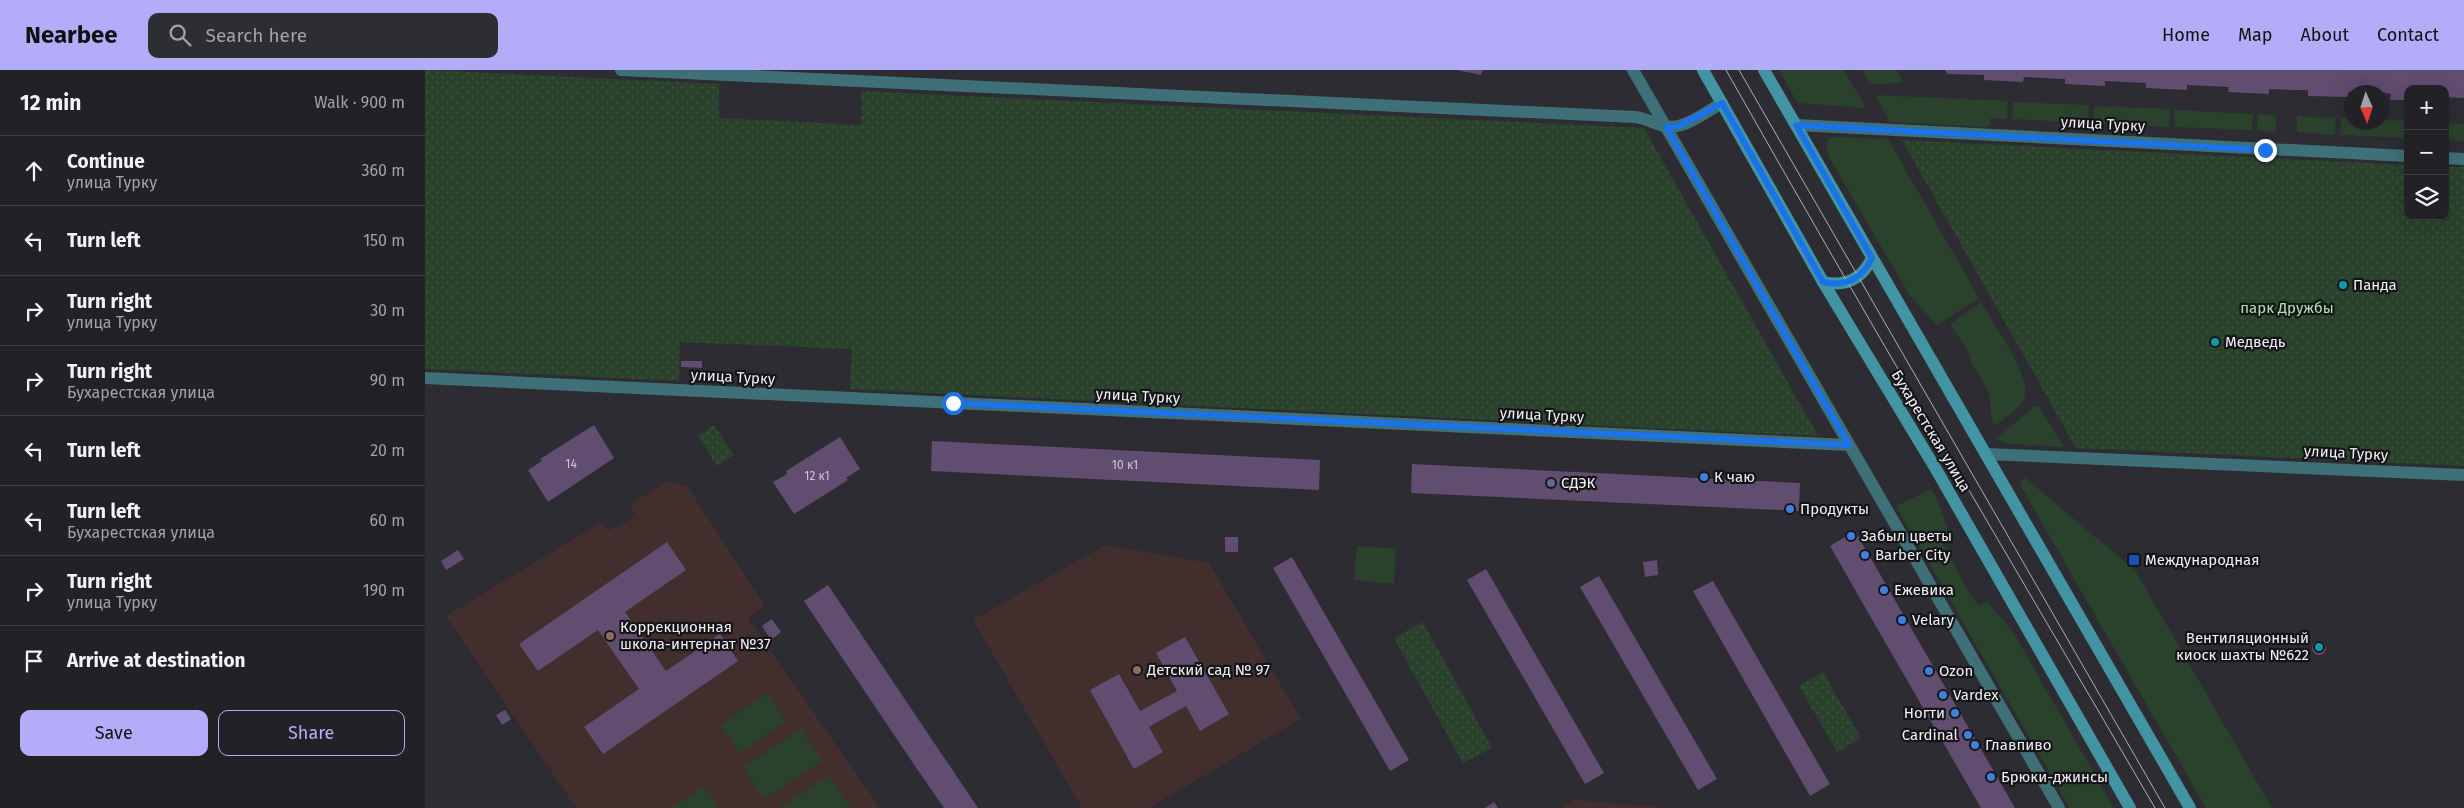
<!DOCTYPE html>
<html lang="en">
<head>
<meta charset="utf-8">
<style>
  body { margin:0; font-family:"Fira Sans",sans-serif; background:#2d2e32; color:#f1f3f6 }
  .controls { position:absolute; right:15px; top:15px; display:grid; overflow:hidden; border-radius:10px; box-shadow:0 5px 20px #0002 }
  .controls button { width:45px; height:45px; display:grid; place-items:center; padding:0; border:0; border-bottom:1px solid #3e3e43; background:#212126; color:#f1f3f6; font:25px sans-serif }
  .compass { position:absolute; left:1919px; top:15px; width:45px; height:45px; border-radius:50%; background:#212126; box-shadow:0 5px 20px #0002; rotate:177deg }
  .stop { position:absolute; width:15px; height:15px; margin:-11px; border:4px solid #1a73e8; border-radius:50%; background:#fff }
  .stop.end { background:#1a73e8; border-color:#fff; box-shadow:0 1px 5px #0008 }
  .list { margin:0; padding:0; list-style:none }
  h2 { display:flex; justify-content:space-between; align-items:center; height:65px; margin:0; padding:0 20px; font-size:21px }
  h2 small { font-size:16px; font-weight:400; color:#a2a3a7 }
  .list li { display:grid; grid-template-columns:32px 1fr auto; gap:15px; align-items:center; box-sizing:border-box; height:70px; padding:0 20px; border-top:1px solid #3e3e43 }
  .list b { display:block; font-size:19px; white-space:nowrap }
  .list p { margin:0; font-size:16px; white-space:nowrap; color:#a2a3a7 }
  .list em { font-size:16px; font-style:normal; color:#a2a3a7 }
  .actions { display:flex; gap:10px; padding:15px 20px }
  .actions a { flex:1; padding:11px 0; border:1px solid #b3adf9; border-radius:10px; text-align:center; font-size:18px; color:#b3adf9 }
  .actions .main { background:#b3adf9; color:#111 }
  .icon { flex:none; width:28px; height:28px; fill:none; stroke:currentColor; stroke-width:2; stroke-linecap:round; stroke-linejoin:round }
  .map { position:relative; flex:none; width:2039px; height:738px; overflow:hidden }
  header { display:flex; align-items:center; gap:30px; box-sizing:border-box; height:70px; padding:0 25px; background:#b3adf9; color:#111 }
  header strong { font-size:24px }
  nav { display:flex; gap:28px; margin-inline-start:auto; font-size:18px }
  .search { width:350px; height:45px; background:#2d2e32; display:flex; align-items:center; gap:12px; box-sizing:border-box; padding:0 18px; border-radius:10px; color:#a2a3a7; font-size:19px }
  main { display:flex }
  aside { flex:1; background:#212126 }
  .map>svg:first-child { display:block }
  .education { fill:#422e2c }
  .green { fill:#2a412c }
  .park { fill:url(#park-dots) }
  .building { fill:#614d70 }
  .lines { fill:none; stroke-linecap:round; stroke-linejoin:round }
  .minor { stroke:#3f6f77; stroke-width:12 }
  .secondary { stroke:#4294a2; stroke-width:12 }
  .tram { stroke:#aeaeb3; stroke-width:1 }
  .route { stroke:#1a73e8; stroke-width:6 }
  .culture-dot { fill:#0f9aa8; stroke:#151417; stroke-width:2 }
  .shop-dot { fill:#3f7fe0; stroke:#151417; stroke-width:2 }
  .service-dot { fill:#5c6f8a; stroke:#151417; stroke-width:2 }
  .transit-dot { fill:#1a4fb4; stroke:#151417; stroke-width:2 }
  .education-dot { fill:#8d6e63; stroke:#151417; stroke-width:2 }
  .labels { text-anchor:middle; stroke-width:4.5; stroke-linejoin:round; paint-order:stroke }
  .number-label { font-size:12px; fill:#cdc8d4 }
  .street-label { font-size:15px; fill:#f1f1f5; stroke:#151417 }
  .poi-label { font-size:15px; fill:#f1f1f5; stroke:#151417; text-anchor:start }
  .park-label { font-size:15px; fill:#ace3b0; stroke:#151417 }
</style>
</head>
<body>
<header>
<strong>Nearbee</strong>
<div class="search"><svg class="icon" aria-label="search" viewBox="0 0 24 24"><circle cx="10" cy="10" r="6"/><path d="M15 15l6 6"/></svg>Search here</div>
<nav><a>Home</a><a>Map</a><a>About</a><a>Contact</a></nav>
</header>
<main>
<aside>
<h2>12 min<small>Walk · 900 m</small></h2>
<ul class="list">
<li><svg class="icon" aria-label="ahead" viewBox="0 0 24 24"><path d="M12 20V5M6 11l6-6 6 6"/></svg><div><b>Continue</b><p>улица Турку</p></div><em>360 m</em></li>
<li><svg class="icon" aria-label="left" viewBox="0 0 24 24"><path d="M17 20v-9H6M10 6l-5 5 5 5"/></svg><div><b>Turn left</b></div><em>150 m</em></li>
<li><svg class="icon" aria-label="right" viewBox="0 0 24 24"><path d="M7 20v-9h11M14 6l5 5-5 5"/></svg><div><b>Turn right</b><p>улица Турку</p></div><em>30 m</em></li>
<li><svg class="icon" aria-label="right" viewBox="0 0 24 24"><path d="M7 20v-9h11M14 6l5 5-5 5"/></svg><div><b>Turn right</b><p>Бухарестская улица</p></div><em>90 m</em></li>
<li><svg class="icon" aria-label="left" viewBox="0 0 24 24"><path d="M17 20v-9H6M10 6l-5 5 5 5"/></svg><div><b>Turn left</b></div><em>20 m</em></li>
<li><svg class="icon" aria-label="left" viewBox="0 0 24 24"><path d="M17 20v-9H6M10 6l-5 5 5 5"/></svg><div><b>Turn left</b><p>Бухарестская улица</p></div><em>60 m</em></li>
<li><svg class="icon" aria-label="right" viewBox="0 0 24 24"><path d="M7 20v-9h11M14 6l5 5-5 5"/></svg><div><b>Turn right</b><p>улица Турку</p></div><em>190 m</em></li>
<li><svg class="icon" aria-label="arrive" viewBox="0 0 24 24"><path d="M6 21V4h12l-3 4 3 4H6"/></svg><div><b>Arrive at destination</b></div></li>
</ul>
<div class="actions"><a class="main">Save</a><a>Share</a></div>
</aside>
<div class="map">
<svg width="2039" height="738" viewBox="0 0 2039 738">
  <defs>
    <pattern id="park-dots" width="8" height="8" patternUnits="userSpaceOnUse" patternTransform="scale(1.25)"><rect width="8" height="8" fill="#2a412c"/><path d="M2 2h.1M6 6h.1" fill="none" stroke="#3f5441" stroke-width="1.8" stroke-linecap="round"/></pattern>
  </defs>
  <rect width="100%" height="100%" fill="#2c2c32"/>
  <g class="education">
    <polygon points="242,411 262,416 340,536 323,548 455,738 151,738 21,546 175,453 184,461 211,446 205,435"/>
    <polygon points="680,475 784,493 876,649 724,738 657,738 548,550"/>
    <polygon points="1150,730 1246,738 1253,738 1135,738"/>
  </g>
  <g class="green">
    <polygon points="1354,0 1419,0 1441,38 1373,33"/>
    <polygon points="1437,0 1471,0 1477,9 1476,13 1445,14"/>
    <polygon points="1451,25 1583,31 1582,49 1565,48 1565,54 1561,57 1465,52"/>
    <polygon points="1588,32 1664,35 1663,53 1587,49"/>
    <polygon points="1669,36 1745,39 1744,57 1668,53"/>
    <polygon points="1750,40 1828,44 1827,60 1749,57"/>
    <polygon points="1833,44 1851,45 1851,62 1832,61"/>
    <polygon points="1872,46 1911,48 1910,65 1872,62"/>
    <polygon points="1916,48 1926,48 1926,52 1956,52 1957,50 1983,51 1983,68 1915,65"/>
    <polygon points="2020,53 2039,54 2039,71 2020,70"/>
    <polygon points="1409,67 1463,69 1554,228 1512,255 1485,226 1404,87 1401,74 1404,69"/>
    <path d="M1556 232C1567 252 1606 305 1600 326 1596 338 1579 348 1570 356L1567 352 1564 322 1545 290C1546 281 1530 263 1525 254Z"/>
    <polygon points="1614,336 1639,377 1585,374 1570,369 1609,337"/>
    <polygon points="1599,407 1710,500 1847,738 1781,738 1594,413"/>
    <polygon points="1506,419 1513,431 1525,467 1517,471 1541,518 1554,536 1562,532 1587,560 1689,738 1645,738 1471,436"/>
    <polygon points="932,476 971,479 969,514 929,510"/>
    <polygon points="342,623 361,651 315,683 296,655"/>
    <polygon points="376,659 397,691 339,729 318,697"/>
    <polygon points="404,705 425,738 355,738"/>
    <polygon points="279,716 294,738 247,738"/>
  </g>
  <g class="park">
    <polygon points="0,0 294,14 294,48 436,55 437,21 1219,58 1393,366 425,319 427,279 255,272 254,311 0,299"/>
    <polygon points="1477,70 1983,95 1983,146 2020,146 2020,97 2039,97 2039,396 1651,378"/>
    <polygon points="289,355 309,385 292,396 273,366"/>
    <polygon points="998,552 1067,678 1038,693 969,568"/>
    <polygon points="1398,602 1436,668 1412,682 1374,616"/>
  </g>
  <g class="building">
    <polygon points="1032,0 1058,0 1056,5"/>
    <polygon points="1520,0 2039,0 2039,28 2020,27 2020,19 1983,19 1983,30 1965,30 1966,24 1956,22 1923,22 1923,27 1883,26 1883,20 1870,20 1844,19 1844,24 1803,22 1804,17 1762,15 1762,20 1721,18 1721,13 1680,11 1680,16 1640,14 1640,9 1599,7 1598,12 1559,10 1559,5 1522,4"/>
    <polygon points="256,291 277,291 277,298 256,297"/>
    <polygon points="169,355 189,388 123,432 103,400 117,391 115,389"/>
    <polygon points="415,367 435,399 421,408 423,410 369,444 348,412 362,404 361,401"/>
    <polygon points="507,371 895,390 894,420 506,401"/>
    <polygon points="987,394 1375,413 1374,441 986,423"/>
    <polygon points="1430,461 1590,738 1556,738 1449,553 1405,476"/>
    <rect x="800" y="467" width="13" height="15"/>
    <polygon points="242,472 261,500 200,542 241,601 295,564 313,591 178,684 159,657 214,619 173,560 113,601 94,574"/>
    <polygon points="33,480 39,489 21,500 16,491"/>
    <polygon points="867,487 984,690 965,701 848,498"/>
    <polygon points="1232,490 1233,505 1220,507 1218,492"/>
    <polygon points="1061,499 1179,703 1160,714 1042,510"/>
    <polygon points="1174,506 1292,709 1273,720 1155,517"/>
    <polygon points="1288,511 1405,714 1385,726 1268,521"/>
    <polygon points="403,515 553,738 519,738 490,696 379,531"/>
    <polygon points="347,549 356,562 346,570 337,556"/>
    <polygon points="760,567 804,644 775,661 761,636 724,657 738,682 709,699 665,620 694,604 715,641 752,621 731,583"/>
    <circle cx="1894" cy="578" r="7"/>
    <polygon points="80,640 86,649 77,655 71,645"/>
    <polygon points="1069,732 1073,738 1060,738"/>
  </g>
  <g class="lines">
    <g class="minor">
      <path d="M196 0 1210 47C1221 48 1229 54 1240 56 1258 61 1282 41 1297 33"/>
      <polyline points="1208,0 1634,738"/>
      <polyline points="1371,55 1983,86"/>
      <polyline points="2020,88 2039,89"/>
      <polyline points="0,308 1424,375"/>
      <polyline points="1561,384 2039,405"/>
    </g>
    <g class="secondary">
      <polyline points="1278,0 1398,212 1512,401 1705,738"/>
      <polyline points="1339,0 1765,738"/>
      <path d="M1398 212C1421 217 1437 209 1447 188"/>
    </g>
    <g class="tram">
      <path d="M1301 0C1441 248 1587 492 1730 738"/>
      <polyline points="1314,0 1740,738"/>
    </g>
  </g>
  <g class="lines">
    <path class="route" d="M528 333 1424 375 1241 57 1254 56 1297 33 1398 212C1421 217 1437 209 1447 188L1371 55 1840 80"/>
  </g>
  <g class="culture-dot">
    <circle cx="1918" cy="215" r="5"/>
    <circle cx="1790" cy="272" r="5"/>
    <circle cx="1894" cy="577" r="5"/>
  </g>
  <g class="shop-dot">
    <circle cx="1279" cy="407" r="5"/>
    <circle cx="1365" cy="439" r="5"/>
    <circle cx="1426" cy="466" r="5"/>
    <circle cx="1440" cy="485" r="5"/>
    <circle cx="1459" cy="520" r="5"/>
    <circle cx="1477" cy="550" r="5"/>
    <circle cx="1504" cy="601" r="5"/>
    <circle cx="1518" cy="625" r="5"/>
    <circle cx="1530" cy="643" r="5"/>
    <circle cx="1543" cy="665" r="5"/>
    <circle cx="1550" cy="675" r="5"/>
    <circle cx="1566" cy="707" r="5"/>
  </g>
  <circle class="service-dot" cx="1126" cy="413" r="5"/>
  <rect class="transit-dot" x="1703" y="484" width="12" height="12" rx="2.5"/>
  <g class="education-dot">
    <circle cx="185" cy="566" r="5"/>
    <circle cx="712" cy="600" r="5"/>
  </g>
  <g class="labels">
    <g class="number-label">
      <text x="146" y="398">14</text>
      <text x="700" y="399">10 к1</text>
      <text x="392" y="410">12 к1</text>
    </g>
    <g class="street-label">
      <text transform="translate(1678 54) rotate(3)" y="5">улица Турку</text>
      <text transform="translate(308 307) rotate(3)" y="5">улица Турку</text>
      <text transform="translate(713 326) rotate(3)" y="5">улица Турку</text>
      <text transform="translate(1117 345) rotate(3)" y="5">улица Турку</text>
      <text transform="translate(1506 361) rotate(59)" y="5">Бухарестская улица</text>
      <text transform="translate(1921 383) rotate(3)" y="5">улица Турку</text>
    </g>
    <g class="poi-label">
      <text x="1928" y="220">Панда</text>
      <text x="1800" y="277">Медведь</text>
      <text x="1289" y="412">К чаю</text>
      <text x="1136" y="418">СДЭК</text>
      <text x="1375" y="444">Продукты</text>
      <text x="1436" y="471">Забыл цветы</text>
      <text x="1450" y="490">Barber City</text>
      <text x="1720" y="495">Международная</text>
      <text x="1469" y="525">Ежевика</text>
      <text x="1487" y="555">Velary</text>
      <text x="195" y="562">Коррекционная<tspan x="195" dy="17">школа-интернат №37</tspan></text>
      <text x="1884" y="573" text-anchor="end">Вентиляционный<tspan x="1884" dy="17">киоск шахты №622</tspan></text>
      <text x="722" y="605">Детский сад № 97</text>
      <text x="1514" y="606">Ozon</text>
      <text x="1528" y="630">Vardex</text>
      <text x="1520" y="648" text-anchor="end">Ногти</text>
      <text x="1533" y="670" text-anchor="end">Cardinal</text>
      <text x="1560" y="680">Главпиво</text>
      <text x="1576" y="712">Брюки-джинсы</text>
    </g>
    <g class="park-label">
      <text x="1862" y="243">парк Дружбы</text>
    </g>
  </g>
</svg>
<div class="controls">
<button>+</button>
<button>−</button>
<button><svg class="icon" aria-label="layers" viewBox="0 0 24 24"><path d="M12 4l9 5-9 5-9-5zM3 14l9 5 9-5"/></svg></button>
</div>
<svg class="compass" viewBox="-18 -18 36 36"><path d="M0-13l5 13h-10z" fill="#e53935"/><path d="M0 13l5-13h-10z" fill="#a2a3a7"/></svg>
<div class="stop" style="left:528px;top:333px"></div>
<div class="stop end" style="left:1840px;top:80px"></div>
</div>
</main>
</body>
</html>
